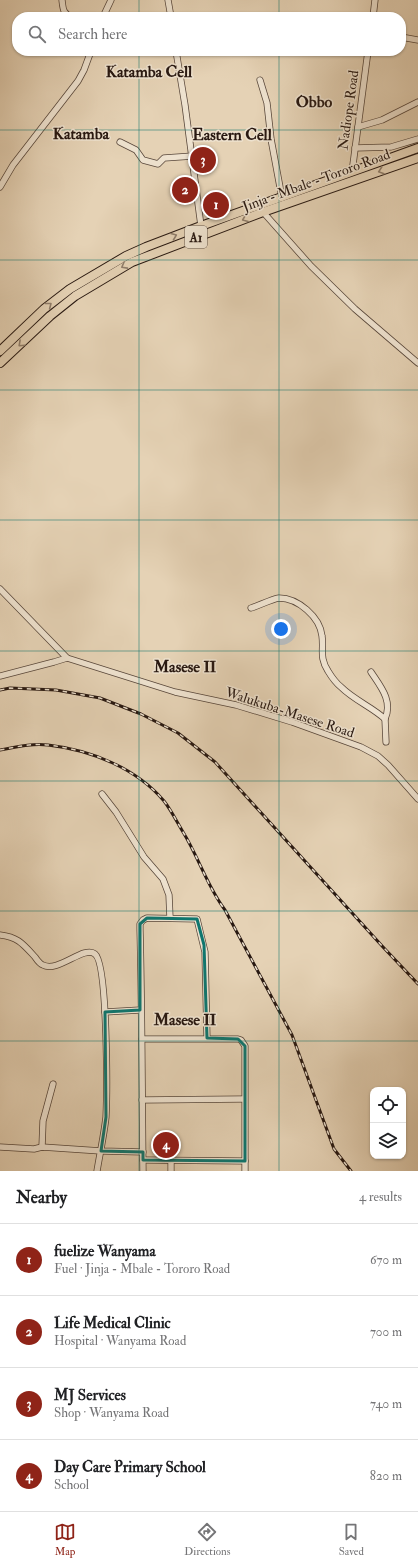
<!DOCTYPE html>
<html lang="en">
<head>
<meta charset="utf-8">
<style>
  body { margin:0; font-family:"IM FELL Double Pica",serif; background:#f6f6f6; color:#202124 }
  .controls { position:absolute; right:12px; bottom:12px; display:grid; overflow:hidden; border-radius:8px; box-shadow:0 1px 3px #0004 }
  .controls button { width:36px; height:36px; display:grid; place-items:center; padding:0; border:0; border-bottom:1px solid #e0e0e0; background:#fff; color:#202124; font:20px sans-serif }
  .you { position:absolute; left:281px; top:629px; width:14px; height:14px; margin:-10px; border:3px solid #fff; border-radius:50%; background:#1a73e8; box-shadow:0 0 0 6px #1a73e833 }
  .badge { display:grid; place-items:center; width:26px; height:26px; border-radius:50%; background:#8f2418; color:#fff; font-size:13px; font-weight:700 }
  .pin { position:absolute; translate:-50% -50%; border:2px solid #fff; box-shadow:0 1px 4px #0006 }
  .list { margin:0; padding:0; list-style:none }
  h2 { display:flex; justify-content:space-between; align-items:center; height:52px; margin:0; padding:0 16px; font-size:17px }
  h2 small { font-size:13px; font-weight:400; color:#757577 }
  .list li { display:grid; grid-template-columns:26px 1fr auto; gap:12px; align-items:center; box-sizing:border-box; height:72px; padding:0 16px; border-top:1px solid #e0e0e0 }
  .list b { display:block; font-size:15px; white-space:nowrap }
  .list p { margin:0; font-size:13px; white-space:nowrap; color:#757577 }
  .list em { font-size:13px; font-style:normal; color:#757577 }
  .icon { flex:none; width:22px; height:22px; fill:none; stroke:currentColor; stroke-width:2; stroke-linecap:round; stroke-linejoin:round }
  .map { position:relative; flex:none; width:418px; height:1171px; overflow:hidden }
  .search { position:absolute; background:#fff; box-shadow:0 1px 3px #0004; left:12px; right:12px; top:12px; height:44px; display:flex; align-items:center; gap:10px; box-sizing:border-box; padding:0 14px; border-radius:16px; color:#757577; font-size:15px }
  .sheet { height:340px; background:#fff }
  nav { display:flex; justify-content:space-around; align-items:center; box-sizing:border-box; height:56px; border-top:1px solid #e0e0e0; background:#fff; font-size:11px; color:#757577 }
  nav a { display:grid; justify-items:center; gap:2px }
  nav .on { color:#8f2418 }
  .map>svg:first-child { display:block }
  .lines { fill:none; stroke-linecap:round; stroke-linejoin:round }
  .minor-casing { stroke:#57463a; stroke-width:7 }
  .highway-casing { stroke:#281811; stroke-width:10 }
  .minor { stroke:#eee2cf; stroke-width:5.5 }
  .highway { stroke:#e5d2b5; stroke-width:8 }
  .rail-casing { stroke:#281811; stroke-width:3 }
  .rail { stroke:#eee2cf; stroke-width:1.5; stroke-dasharray:4.5; stroke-linecap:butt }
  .oneway { stroke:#907e6b }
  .marked { fill:none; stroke:#0f766e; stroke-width:3; stroke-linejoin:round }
  .grid { fill:none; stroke:#0f766e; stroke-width:1; stroke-opacity:0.55 }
  .labels { text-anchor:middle; stroke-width:3; stroke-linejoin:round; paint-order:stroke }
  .shield { fill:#eee2cf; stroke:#63554a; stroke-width:1 }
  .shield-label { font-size:13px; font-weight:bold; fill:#281811 }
  .street-label { font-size:14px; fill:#281811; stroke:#eee2cf }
  .quarter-label { font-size:16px; font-weight:bold; fill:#281811; stroke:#eee2cf }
</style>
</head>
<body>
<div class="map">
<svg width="418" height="1171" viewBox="0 0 418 1171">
  <rect width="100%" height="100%" fill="#e5d2b5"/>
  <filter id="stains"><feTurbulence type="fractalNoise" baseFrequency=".005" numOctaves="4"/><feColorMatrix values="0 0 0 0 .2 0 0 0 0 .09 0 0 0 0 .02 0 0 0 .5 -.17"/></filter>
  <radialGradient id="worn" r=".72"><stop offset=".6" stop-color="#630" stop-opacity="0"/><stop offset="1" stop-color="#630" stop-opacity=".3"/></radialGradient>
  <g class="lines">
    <g class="minor-casing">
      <g id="minor">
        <path d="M62 0C63 9 63 14 72 17"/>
        <polyline points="168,0 171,17"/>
        <polyline points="103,17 111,0"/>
        <polyline points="373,17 375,0"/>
        <polyline points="401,37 418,40"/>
        <polyline points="176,51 185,105 201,226"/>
        <polyline points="260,80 267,103 271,139 282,198"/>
        <polyline points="358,127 382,120 418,102"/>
        <polyline points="120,142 136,150 143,160 158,164 164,158 193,156"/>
        <polyline points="355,148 391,147 418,139"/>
        <polyline points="352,172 368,51"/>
        <polyline points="0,187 13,165 78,81 84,70 91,51"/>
        <polyline points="263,212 311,266 355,309 418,363"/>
        <polyline points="0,589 67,658 175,692 236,705 292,722 361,747 378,756 388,765 418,799"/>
        <path d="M251 608C258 606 272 599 279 598 298 598 320 617 322 636 324 650 319 657 328 671 331 676 336 683 341 687 354 700 372 707 385 719L386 742"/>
        <path d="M371 672C381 687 393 701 385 719"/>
        <polyline points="0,676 54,662 67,658"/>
        <polyline points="102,794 116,812 144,857 163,879 169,895 170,918"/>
        <path d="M0 935C18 937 23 944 35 957 37 960 40 964 43 965 58 973 84 945 95 954 108 964 107 1095 106 1117 104 1135 100 1153 97 1171"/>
        <polyline points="105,1012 140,1010"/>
        <polyline points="142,1039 238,1039 241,1040 245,1046 245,1171"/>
        <polyline points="142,1100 244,1099"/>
        <polyline points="0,1147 34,1149 42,1147 101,1151 143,1152"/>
        <polyline points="42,1147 43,1121 53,1084"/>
        <polyline points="143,1160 245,1161"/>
        <path d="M143 1171C142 1090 142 1010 140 929V924L143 920 147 918 197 919 205 952 207 1038"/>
        <polyline points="171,1171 171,1160"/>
      </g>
    </g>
    <g class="highway-casing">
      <g id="highway">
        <polyline points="0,351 44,309 70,289 126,256 146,247 201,226 418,148"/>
        <polyline points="0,363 50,316 75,296 132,262 263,212 418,158"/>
      </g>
    </g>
    <use href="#minor" class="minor"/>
    <use href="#highway" class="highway"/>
    <g class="rail-casing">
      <g id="rail">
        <polyline points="0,690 10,688 56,690 100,698 141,714 178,733 215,762 383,947 418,984"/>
        <path d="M0 750C16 747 32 743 48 745 91 750 136 768 164 801 171 810 177 822 183 832 199 858 207 886 225 910L292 1035 334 1149 351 1171"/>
      </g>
    </g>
    <use href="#rail" class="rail"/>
  </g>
  <defs><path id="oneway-chevron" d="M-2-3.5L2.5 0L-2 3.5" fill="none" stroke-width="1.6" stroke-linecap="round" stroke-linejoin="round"/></defs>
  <g class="oneway">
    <use href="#oneway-chevron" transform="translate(381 171) rotate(161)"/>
    <use href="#oneway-chevron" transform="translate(245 219) rotate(159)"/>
    <use href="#oneway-chevron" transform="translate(174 236) rotate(-21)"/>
    <use href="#oneway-chevron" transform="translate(124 266) rotate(151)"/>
    <use href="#oneway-chevron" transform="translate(49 305) rotate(-38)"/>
    <use href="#oneway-chevron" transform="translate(21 344) rotate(137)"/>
  </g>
  <path class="marked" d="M147 918 197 919 204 945 207 1038 238 1039 245 1046V1161L143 1160V1152L101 1151 106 1117 105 1012 140 1010V924Z"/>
  <path class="grid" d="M139 0V17M279 0V17M139 51V1171M279 51V1171M0 130H418M0 260H418M0 390H418M0 520H418M0 651H418M0 781H418M0 911H418M0 1041H418"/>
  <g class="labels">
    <rect class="shield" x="185" y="226" width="22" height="22" rx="3"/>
    <g class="shield-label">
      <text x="196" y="242">A1</text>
    </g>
    <g class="street-label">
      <text transform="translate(348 110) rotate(-82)" y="5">Nadiope Road</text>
      <text transform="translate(316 180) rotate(-20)" y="5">Jinja - Mbale - Tororo Road</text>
      <text transform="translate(290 712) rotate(18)" y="5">Walukuba-Masese Road</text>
    </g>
    <g class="quarter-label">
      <text x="149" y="77">Katamba Cell</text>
      <text x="314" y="107">Obbo</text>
      <text x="81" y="139">Katamba</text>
      <text x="232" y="140">Eastern Cell</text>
      <text x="185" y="672">Masese II</text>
      <text x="185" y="1025">Masese II</text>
    </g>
  </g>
  <rect width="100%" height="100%" filter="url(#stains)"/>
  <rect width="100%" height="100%" fill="url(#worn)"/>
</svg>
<div class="controls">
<button><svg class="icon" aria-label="locate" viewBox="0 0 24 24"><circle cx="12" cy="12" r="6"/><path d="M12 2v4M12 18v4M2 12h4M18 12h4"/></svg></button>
<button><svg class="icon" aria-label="layers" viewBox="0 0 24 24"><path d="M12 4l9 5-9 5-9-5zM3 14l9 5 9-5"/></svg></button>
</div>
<div class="you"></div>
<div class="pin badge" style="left:216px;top:205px">1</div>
<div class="pin badge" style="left:185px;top:190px">2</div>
<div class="pin badge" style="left:203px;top:160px">3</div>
<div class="pin badge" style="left:166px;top:1145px">4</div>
<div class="search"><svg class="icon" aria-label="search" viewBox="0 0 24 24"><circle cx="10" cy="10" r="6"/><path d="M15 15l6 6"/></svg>Search here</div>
</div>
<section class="sheet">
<h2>Nearby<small>4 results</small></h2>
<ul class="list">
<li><span class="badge">1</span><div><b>fuelize Wanyama</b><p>Fuel · Jinja - Mbale - Tororo Road</p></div><em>670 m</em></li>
<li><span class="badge">2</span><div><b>Life Medical Clinic</b><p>Hospital · Wanyama Road</p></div><em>700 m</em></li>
<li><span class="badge">3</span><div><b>MJ Services</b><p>Shop · Wanyama Road</p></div><em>740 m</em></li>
<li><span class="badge">4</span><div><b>Day Care Primary School</b><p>School</p></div><em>820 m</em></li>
</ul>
</section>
<nav>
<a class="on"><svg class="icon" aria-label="map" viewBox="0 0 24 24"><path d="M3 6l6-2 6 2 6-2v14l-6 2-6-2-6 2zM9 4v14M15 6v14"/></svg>Map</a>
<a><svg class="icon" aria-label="directions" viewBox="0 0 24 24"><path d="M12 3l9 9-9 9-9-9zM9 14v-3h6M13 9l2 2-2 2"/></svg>Directions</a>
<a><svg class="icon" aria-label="saved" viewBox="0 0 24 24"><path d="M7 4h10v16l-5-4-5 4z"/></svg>Saved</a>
</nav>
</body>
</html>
